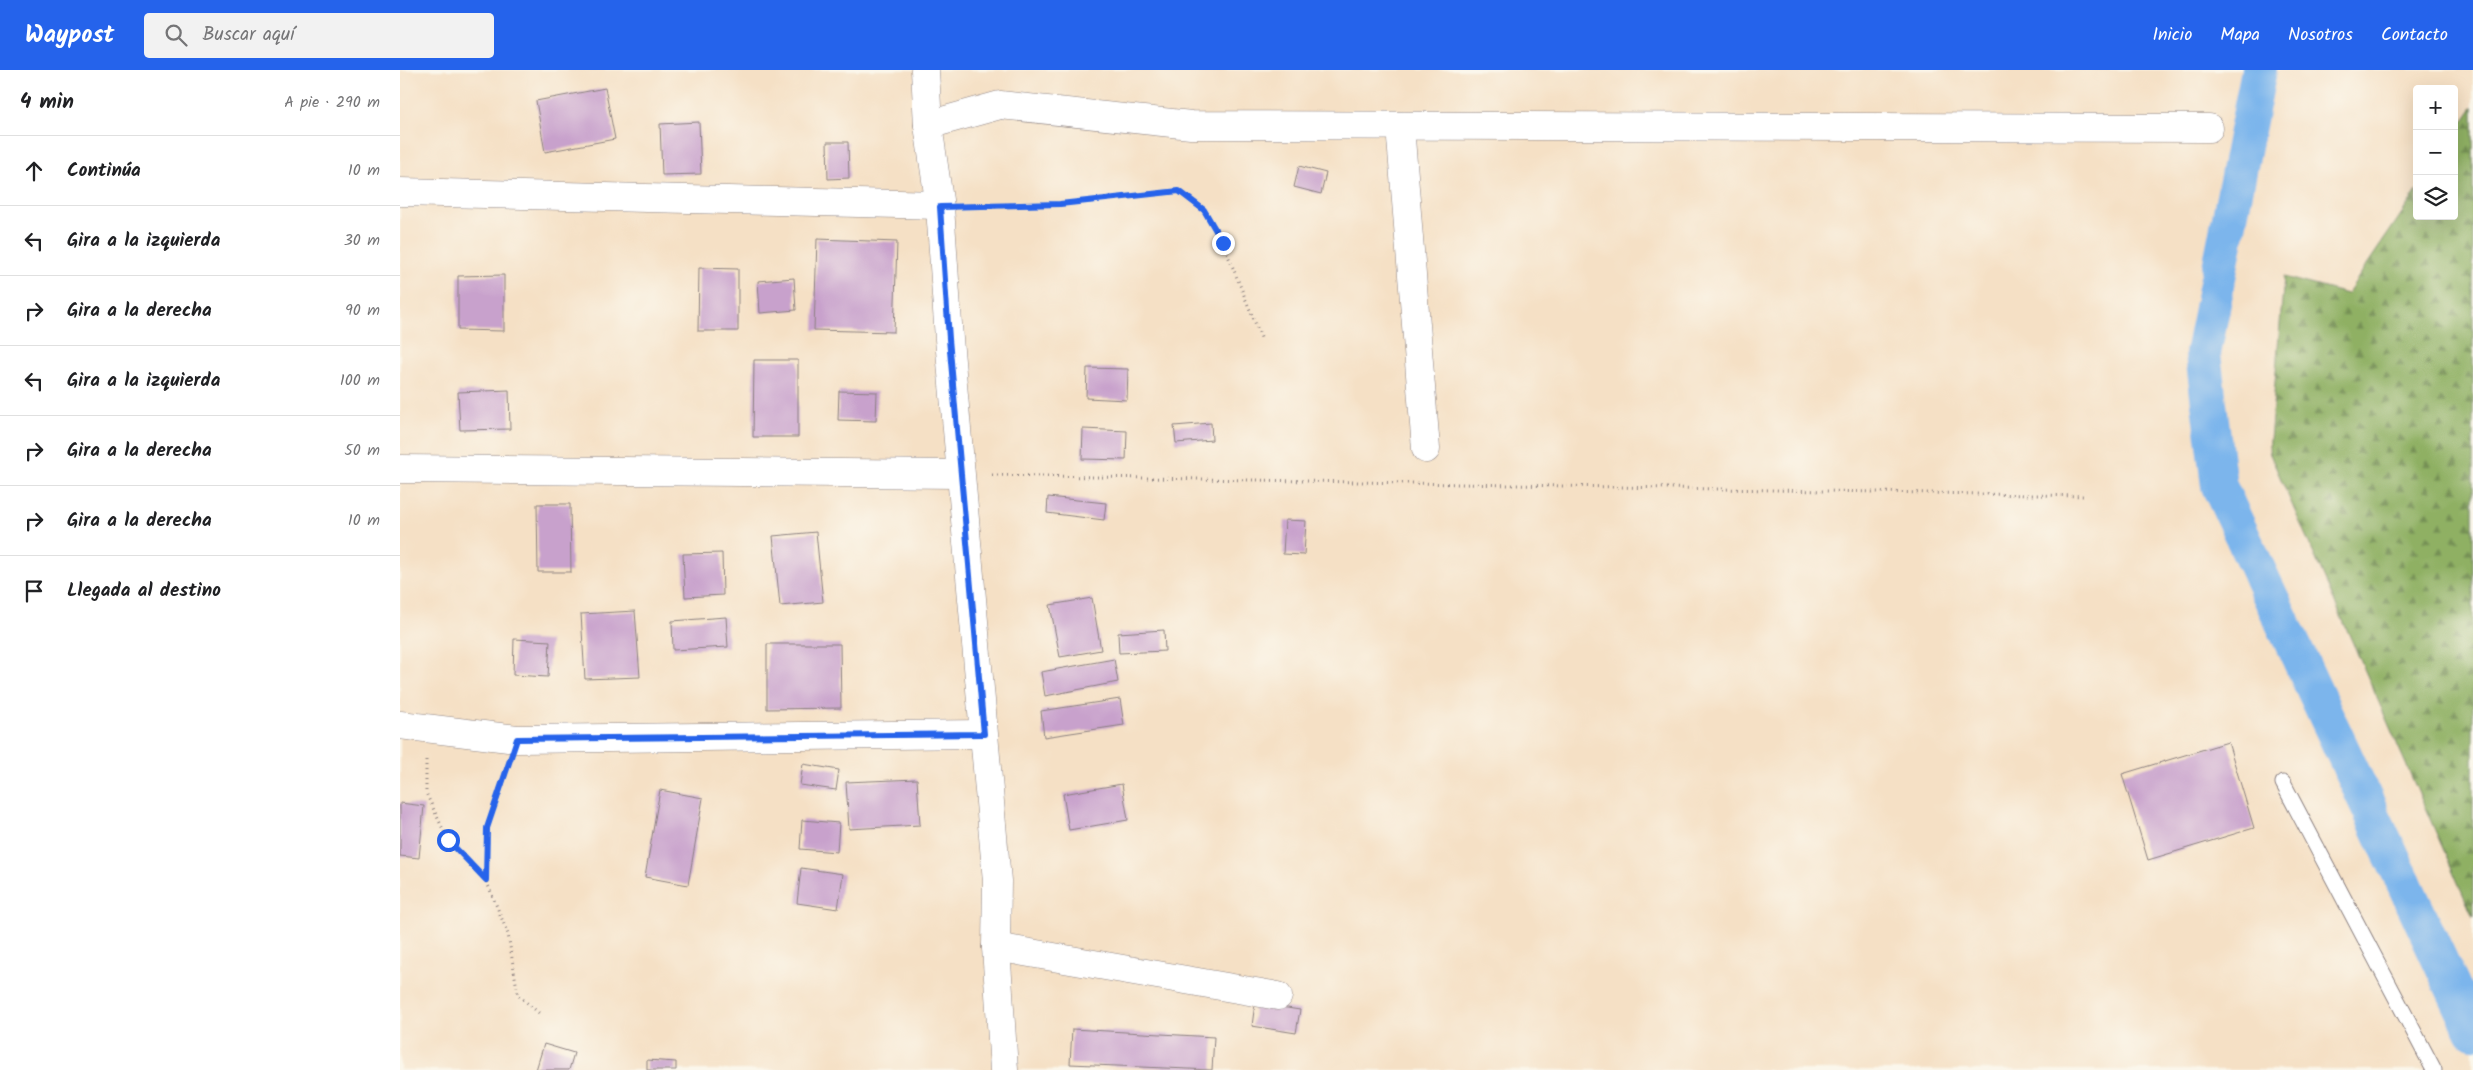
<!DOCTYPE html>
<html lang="es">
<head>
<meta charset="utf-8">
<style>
  body { margin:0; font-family:Kalam,sans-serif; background:#f2f2f2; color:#202124 }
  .controls { position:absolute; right:15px; top:15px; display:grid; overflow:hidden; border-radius:5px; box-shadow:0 5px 20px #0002 }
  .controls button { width:45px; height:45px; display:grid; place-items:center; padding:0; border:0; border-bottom:1px solid #e0e0e0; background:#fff; color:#202124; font:25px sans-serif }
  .stop { position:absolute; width:15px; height:15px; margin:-11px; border:4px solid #2563eb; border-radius:50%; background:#fff }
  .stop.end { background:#2563eb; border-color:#fff; box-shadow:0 1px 5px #0008 }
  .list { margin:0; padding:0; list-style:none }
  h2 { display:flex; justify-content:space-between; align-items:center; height:65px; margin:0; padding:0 20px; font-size:21px }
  h2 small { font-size:16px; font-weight:400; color:#757577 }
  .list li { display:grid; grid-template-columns:32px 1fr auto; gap:15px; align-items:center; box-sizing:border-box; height:70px; padding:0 20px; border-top:1px solid #e0e0e0 }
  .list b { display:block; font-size:19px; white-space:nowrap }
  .list em { font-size:16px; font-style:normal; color:#757577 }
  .icon { flex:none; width:28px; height:28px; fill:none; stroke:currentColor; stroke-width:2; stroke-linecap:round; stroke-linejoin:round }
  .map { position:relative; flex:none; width:2073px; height:1000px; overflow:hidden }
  header { display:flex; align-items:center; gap:30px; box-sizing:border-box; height:70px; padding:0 25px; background:#2563eb; color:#fff }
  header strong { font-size:24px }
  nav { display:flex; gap:28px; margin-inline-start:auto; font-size:18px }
  .search { width:350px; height:45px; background:#f2f2f2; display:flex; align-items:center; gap:12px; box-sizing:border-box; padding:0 18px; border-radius:5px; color:#757577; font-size:19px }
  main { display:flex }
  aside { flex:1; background:#fff }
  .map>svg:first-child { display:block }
  .forest { fill:url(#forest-firs); stroke:#586950 }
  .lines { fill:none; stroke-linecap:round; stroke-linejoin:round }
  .canal { stroke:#7cb5ec; stroke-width:36 }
  .building { fill:#c8a1cc }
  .service-casing { stroke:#8c8180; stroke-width:17 }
  .minor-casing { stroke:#8c8180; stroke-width:29 }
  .tertiary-casing { stroke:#8c8180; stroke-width:29 }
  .path { stroke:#8c8180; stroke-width:3; stroke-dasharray:1 4; stroke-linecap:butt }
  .service { stroke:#fff; stroke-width:15 }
  .minor { stroke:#fff; stroke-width:28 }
  .tertiary { stroke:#fff; stroke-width:28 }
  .route { stroke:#2563eb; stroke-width:6 }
</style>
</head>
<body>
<header>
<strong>Waypost</strong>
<div class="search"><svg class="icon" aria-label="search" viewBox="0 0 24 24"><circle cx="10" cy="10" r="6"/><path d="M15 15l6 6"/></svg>Buscar aquí</div>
<nav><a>Inicio</a><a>Mapa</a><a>Nosotros</a><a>Contacto</a></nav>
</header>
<main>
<aside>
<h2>4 min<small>A pie · 290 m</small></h2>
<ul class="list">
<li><svg class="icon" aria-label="ahead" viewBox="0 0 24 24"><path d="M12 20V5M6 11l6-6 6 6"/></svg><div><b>Continúa</b></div><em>10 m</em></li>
<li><svg class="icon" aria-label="left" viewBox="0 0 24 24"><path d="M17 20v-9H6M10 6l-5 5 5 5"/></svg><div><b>Gira a la izquierda</b></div><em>30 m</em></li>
<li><svg class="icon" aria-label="right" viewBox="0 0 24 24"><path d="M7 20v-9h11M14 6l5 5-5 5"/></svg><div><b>Gira a la derecha</b></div><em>90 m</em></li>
<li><svg class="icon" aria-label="left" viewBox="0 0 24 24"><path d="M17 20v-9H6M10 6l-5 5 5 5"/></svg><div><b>Gira a la izquierda</b></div><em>100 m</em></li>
<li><svg class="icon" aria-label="right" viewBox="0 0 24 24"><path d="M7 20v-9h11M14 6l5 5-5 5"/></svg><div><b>Gira a la derecha</b></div><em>50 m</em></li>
<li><svg class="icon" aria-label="right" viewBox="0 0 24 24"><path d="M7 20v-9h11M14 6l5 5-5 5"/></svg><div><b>Gira a la derecha</b></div><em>10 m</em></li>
<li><svg class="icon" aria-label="arrive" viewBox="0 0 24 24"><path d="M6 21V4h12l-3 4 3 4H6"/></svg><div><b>Llegada al destino</b></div></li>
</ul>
</aside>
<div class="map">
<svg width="2073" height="1000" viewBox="0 0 2073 1000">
  <defs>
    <pattern id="forest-firs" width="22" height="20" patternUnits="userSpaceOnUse" patternTransform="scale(1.25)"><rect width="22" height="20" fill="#8fb064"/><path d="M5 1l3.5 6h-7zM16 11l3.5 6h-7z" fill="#748f54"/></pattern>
  </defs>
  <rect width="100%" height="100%" fill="#fbf7ec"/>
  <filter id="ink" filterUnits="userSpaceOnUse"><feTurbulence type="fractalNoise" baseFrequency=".02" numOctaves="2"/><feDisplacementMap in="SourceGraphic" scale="10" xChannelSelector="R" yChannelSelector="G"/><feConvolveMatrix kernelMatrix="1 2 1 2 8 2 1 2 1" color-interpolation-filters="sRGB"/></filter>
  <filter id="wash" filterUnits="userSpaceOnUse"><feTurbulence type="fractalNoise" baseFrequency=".0096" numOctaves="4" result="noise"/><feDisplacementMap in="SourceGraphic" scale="20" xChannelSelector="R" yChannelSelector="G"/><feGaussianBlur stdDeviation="1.12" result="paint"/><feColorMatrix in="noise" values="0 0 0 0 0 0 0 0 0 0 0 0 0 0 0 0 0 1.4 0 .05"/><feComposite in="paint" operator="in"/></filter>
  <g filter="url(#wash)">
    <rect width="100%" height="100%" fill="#f5e0c5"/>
    <polygon class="forest" points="2073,37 2073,847 1869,382 1884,207 1947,224 2017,121 2017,146 2054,146 2054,65"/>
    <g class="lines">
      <polyline class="canal" points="1859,0 1803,284 1819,416 2073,961"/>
    </g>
    <g id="blocks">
      <g class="building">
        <polygon points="205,18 215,69 145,82 136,31"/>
        <polygon points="299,52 301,104 262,105 260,54"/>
        <polygon points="427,72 448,72 449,108 428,109"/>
        <polygon points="899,96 926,103 921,124 894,117"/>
        <polygon points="417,169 497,172 494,262 414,260"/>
        <polygon points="299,198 338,199 338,261 298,261"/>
        <polygon points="104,205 104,261 58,260 58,206"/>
        <polygon points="394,208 396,240 360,243 358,211"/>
        <polygon points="354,290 398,290 398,367 353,367"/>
        <polygon points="687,298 728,299 727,330 686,328"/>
        <polygon points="109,320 110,359 60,360 58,322"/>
        <polygon points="439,321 477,322 476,351 438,350"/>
        <polygon points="811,353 812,370 776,373 774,356"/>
        <polygon points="683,359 727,361 726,390 682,389"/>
        <polygon points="648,427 706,433 704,450 647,443"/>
        <polygon points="137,434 170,434 171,502 138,502"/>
        <polygon points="885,450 906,451 904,485 883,484"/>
        <polygon points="416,462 423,532 380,536 373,466"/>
        <polygon points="322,483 323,525 285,527 283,484"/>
        <polygon points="692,528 701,580 660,587 650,535"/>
        <polygon points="235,541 240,607 185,609 181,544"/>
        <polygon points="326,547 328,577 273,580 272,551"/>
        <polygon points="764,560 765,581 719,583 718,563"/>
        <polygon points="114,569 150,571 148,607 113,605"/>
        <polygon points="367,574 440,574 441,638 367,639"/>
        <polygon points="714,589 718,612 645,626 641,602"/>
        <polygon points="720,629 724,655 644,667 641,641"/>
        <polygon points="1828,672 1854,758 1748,790 1722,704"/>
        <polygon points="403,694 439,700 436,720 400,715"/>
        <polygon points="517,709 520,755 449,759 446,712"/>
        <polygon points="722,714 728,750 669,760 663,724"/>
        <polygon points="260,720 303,728 288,815 245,807"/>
        <polygon points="0,733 24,736 19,788 0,786"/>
        <polygon points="402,750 439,753 437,782 400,779"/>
        <polygon points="401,798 443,804 438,839 397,833"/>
        <polygon points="855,933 900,940 896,963 852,956"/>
        <polygon points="672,959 814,967 812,1000 670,994"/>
        <polygon points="144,974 174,983 169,1000 136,1000"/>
        <polygon points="247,990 276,992 276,1000 247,1000"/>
      </g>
    </g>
  </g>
  <g filter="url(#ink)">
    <use href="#blocks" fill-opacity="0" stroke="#8c8180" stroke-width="1"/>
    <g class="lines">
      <g class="service-casing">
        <polyline id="service" points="1883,713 2034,1000"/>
      </g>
      <g class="minor-casing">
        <g id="minor">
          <polyline points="528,55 600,35 791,55 1809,58"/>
          <polyline points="1000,56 1026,379"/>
          <polyline points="0,122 539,135"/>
          <polyline points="0,399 560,404"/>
          <polyline points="0,655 117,669 583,664"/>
          <polyline points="596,877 878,926"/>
        </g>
      </g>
      <g class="tertiary-casing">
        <polyline id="tertiary" points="525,0 528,55 540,137 549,269 597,811 596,877 604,1000"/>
      </g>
      <g class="path">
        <polyline points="570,136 660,134 779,121 804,140 823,173 862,270"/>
        <polyline points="592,405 1686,426"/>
        <polyline points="26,690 26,723 48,770 86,810"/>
        <polyline points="107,700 87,758 86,810 108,864 118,925 140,944"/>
      </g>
      <use href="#service" class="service"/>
      <use href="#minor" class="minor"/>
      <use href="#tertiary" class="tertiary"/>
    </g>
  </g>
  <g class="lines" filter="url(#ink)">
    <polyline class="route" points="48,770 86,810 87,758 117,669 584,664 549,269 540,137 660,134 779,121 804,140 823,173"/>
  </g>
</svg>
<div class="controls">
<button>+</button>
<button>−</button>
<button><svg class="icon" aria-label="layers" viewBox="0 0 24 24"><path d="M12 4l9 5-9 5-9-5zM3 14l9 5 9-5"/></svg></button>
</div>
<div class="stop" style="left:48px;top:770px"></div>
<div class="stop end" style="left:823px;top:173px"></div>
</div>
</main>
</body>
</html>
